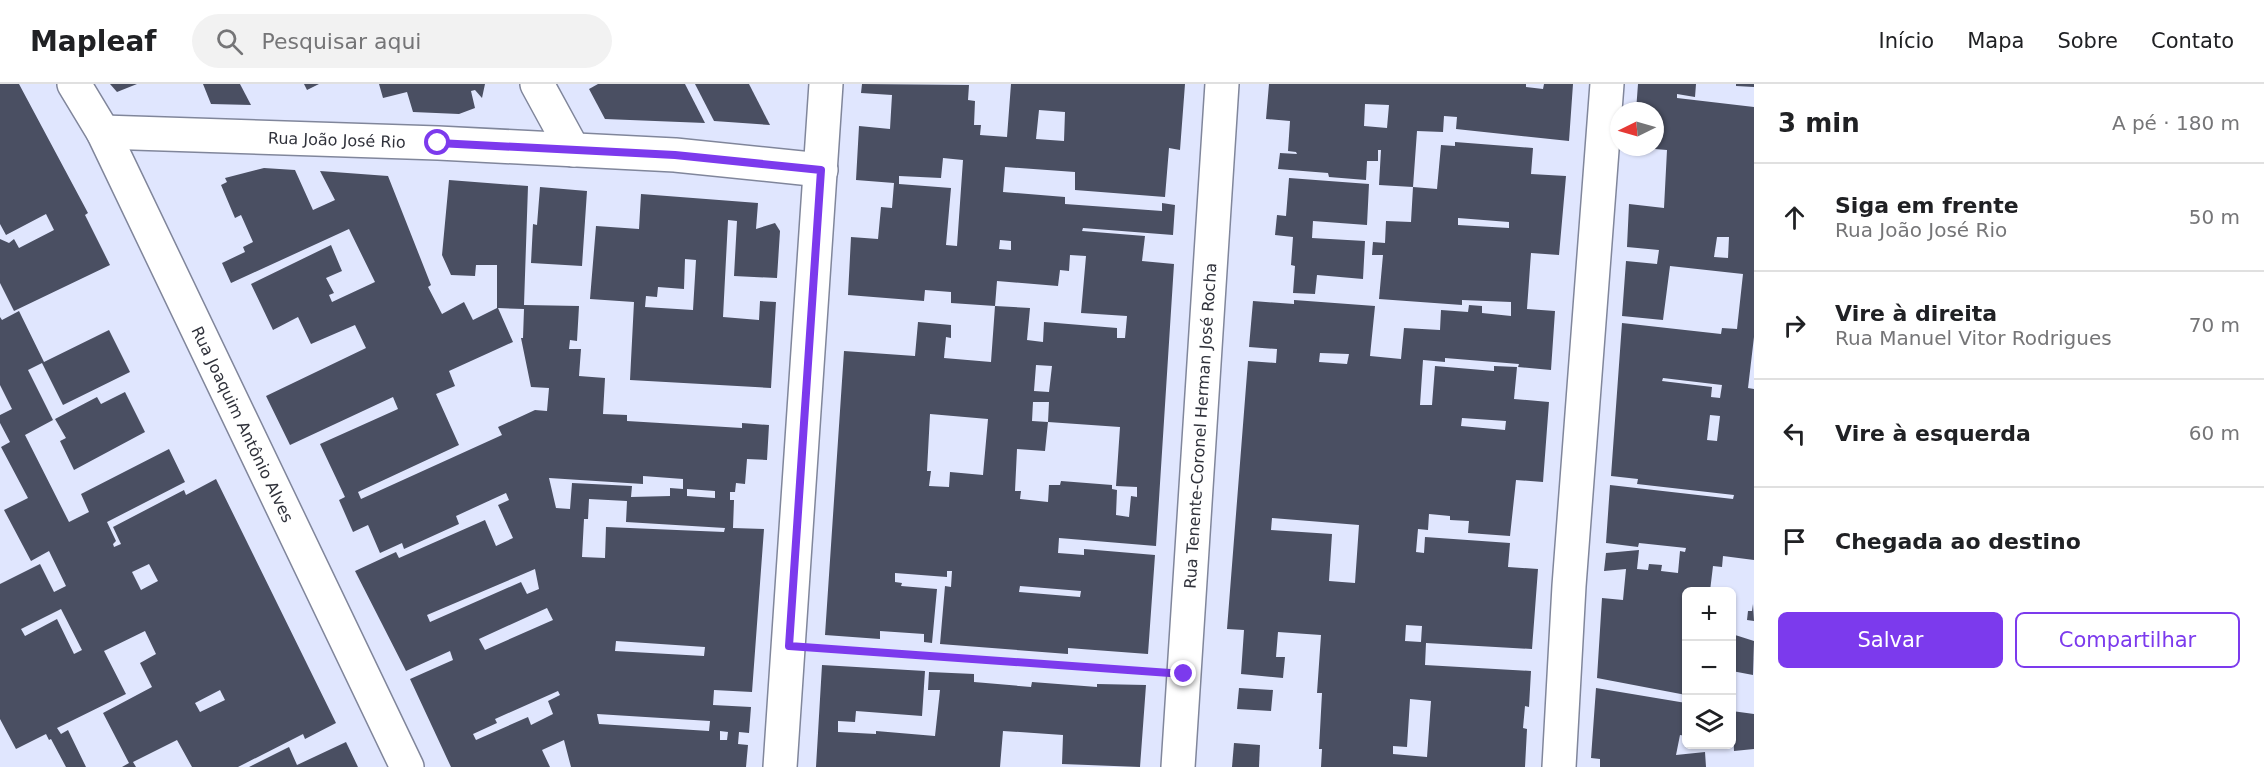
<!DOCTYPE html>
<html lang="pt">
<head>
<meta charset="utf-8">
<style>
  body { margin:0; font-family:"DejaVu Sans",sans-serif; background:#f2f2f2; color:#202124 }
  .controls { position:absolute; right:18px; bottom:18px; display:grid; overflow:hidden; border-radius:9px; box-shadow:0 2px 4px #0004 }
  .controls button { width:54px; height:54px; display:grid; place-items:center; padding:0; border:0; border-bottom:2px solid #e0e0e0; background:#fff; color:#202124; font:30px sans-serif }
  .compass { position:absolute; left:1610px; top:18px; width:54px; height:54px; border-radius:50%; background:#fff; box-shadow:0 2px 4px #0004; rotate:265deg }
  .stop { position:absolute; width:18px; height:18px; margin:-14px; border:4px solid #7c3aed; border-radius:50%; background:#fff }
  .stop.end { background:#7c3aed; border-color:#fff; box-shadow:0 2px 6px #0008 }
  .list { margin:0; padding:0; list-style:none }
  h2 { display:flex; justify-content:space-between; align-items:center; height:78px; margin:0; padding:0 24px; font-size:26px }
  h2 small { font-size:20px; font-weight:400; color:#757577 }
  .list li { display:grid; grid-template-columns:39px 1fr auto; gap:18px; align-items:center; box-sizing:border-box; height:108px; padding:0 24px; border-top:2px solid #e0e0e0 }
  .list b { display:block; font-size:22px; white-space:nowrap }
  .list p { margin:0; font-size:20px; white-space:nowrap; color:#757577 }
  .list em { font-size:20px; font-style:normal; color:#757577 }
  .actions { display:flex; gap:12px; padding:18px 24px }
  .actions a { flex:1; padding:14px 0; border:2px solid #7c3aed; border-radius:9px; text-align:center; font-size:21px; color:#7c3aed }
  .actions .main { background:#7c3aed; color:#fff }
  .icon { flex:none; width:33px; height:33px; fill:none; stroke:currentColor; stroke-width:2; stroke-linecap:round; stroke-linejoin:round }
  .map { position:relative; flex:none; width:1754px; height:683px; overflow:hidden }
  header { display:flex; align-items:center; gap:36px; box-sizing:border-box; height:84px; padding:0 30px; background:#fff; border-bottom:2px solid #e0e0e0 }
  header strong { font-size:28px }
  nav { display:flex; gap:33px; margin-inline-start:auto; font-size:21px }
  .search { width:420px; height:54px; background:#f2f2f2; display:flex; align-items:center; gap:15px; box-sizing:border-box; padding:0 21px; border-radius:33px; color:#757577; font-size:22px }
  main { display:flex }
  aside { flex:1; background:#fff }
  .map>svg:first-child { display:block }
  .building { fill:#4a4f62; fill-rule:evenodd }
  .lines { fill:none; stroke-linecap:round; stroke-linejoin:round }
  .street-casing { stroke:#80869b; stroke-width:36 }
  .path { stroke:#8b8fa0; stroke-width:4; stroke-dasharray:4.5 4.5; stroke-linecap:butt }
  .street { stroke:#fff; stroke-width:33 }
  .route { stroke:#7c3aed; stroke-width:8 }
  .labels { text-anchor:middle; stroke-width:6; stroke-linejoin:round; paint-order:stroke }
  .street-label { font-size:16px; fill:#30323b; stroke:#fff }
</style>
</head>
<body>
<header>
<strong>Mapleaf</strong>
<div class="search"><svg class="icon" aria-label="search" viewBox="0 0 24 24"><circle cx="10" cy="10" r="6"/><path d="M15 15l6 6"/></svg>Pesquisar aqui</div>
<nav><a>Início</a><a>Mapa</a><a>Sobre</a><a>Contato</a></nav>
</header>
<main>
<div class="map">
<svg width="1754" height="683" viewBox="0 0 1754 683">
  <rect width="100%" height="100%" fill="#e0e6fe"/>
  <g class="building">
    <polygon points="0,0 19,0 88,129 85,131 110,181 14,227 0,199 0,155 9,159 14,155 19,164 54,146 46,130 6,151 0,140"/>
    <polygon points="110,0 137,0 117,8"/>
    <polygon points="203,0 240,0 251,21 211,20"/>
    <polygon points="304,0 319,0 307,6"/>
    <polygon points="379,0 485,0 482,14 475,6 471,7 475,24 459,30 413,28 407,8 383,14"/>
    <polygon points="598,0 685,0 705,39 605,35 589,5"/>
    <polygon points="695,0 749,0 770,41 714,37"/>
    <path d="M862 0 969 1 968 16 975 17 974 41H981L980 51 1007 53 1011 0H1185L1180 66 1169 64 1165 113 1075 106V88L1005 83 1003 108 1065 113V120L1162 127V119L1175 121 1173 151 1083 144 1082 147 1145 152 1142 177 1174 180 1156 462 1059 454 1058 469 1084 471V465L1155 471 1148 570 1068 564V570L940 560 945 502 951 503 952 487H947V493L895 489V498L902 499 901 502 937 505 932 559 924 558V550L880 547V555L825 551 844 267 915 272 918 238 951 241V254L946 253 944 274 991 278 995 222 951 219V208L925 206 924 217 848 211 851 153 878 155 881 123 892 124 894 99 856 96 859 42 890 45 892 11 861 9ZM1039 26 1065 28 1064 57 1036 55ZM943 74 963 76 957 162 946 161 951 104 899 100V92L941 94ZM1000 156 1011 157V166L999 165ZM1070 171 1086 172 1081 229 1127 232 1125 254H1117V244L1044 238 1043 258 1027 256 1030 224 995 222 997 197 1058 202 1060 186 1069 187ZM1036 281 1052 282 1049 308 1034 307ZM1033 318H1049L1048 338 1032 337ZM930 330 988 335 983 391 950 388 949 403 929 402 931 387H927ZM1048 338 1120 343 1116 402 1137 403V413L1131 412 1129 433 1116 431 1117 406 1112 405V401L1061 397 1060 401H1049L1048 418 1020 415 1021 407H1015L1017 365 1045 367ZM1020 502 1081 507 1080 513 1019 508Z"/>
    <path d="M1269 0H1526V3L1543 5 1544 0H1573L1569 57 1456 45 1457 33 1444 32 1443 48 1417 47 1413 103 1379 101 1381 66H1378V77H1367L1366 96 1329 93 1328 89 1278 85 1280 69 1297 70 1296 68 1288 67 1290 37 1266 35ZM1365 20 1389 21 1387 44 1364 42Z"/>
    <path d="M1638 0H1696L1695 13 1677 10V14L1754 23V253L1748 304 1754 305V476L1723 472 1722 483 1713 482 1710 507H1686V611L1597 594 1602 514 1623 516 1626 485 1604 487 1606 469 1639 466 1637 485 1648 486 1649 480 1662 481 1661 487 1678 489 1680 467 1685 468 1686 464 1639 459 1638 463 1606 459 1610 401 1733 415 1734 411 1637 400 1638 395 1611 392 1622 239 1721 250 1722 244 1737 245 1743 190 1670 182 1663 236 1622 232 1626 177 1657 180 1659 166 1627 163 1629 120 1664 124 1667 66 1655 65V27H1636ZM1717 153H1729L1728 174 1714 173ZM1663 294 1722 301 1720 314 1711 313 1712 303 1662 297ZM1710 331 1720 332 1717 357 1707 356Z"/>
    <polygon points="1736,0 1754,0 1754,3 1736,2"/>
    <path d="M1455 58 1533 64 1531 90 1566 92 1559 171 1531 169 1527 225 1555 227 1551 286 1518 283 1519 280 1445 274V278L1423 276 1420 321H1432L1435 282 1494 287V282L1517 283 1514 315 1549 318 1543 398 1516 396 1510 452 1468 449 1469 437 1450 436V432L1429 430 1428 446 1418 445 1416 468 1424 469 1425 453 1510 459 1508 483 1538 485 1532 565 1426 559 1425 581 1531 587 1529 623 1525 622 1523 644 1527 645 1525 683H1321L1322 665H1319L1322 609H1317L1321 551 1278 548 1276 573H1285L1283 594 1241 590 1244 546 1227 545 1248 277 1276 279 1277 265 1249 263 1253 217 1294 220V216L1375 222 1370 272 1401 275 1404 244 1440 246 1441 226 1468 228 1469 221 1482 222V229L1511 232V218L1462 216V221L1379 215 1383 171H1372L1373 158 1385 159 1386 137 1411 138 1413 103 1437 105 1441 61 1455 62ZM1458 134 1509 138V144L1458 141ZM1320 269 1349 270 1347 280 1319 278ZM1462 334 1506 337 1505 346 1461 342ZM1272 434 1359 441 1355 499 1329 497 1332 450 1271 446ZM1406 541 1422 542 1421 558 1405 557ZM1410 615 1431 617 1427 673 1393 670V662L1407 663Z"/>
    <path d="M264 84 295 86 313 126 335 116 320 87 388 92 431 201 428 203 442 230 464 218 473 236 497 224V181H476L475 192 451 191 442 171 449 96 528 102 524 221 579 222 577 257 570 256 569 265H581L579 292 605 294 603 330 627 331V337L742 344V339L769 341 767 376 747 375 745 400 736 399 735 408H730V416H734L733 444 764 445 752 608 714 606 713 621 751 623 749 649 739 648 738 660 748 661 746 683H571L564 656 542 666 550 683H451L410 595 453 576 450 567 406 587 355 487 396 468 399 474 485 436 496 462 513 454 498 421 509 416 506 409 456 432 459 440 404 465 402 459 380 469 368 441 353 448 339 416 345 413 320 360 398 325 393 313 290 361 266 312 366 264 355 241 311 260 298 233 273 246 251 200 331 161 342 187 326 194 334 209 329 211 332 218 375 198 349 145 231 199 222 179 245 168 243 163 253 158 241 131 235 134 221 101 227 98 225 94ZM498 224 524 225 523 254H521L531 303 549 304 547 327 535 326 498 343 502 351 361 415 358 408 459 361 436 310 455 302 449 287 513 258ZM643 392 683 395V405L670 404V412L631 413 632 402 572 399 570 425 556 424 549 394 643 400ZM687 405 715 407V414L687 412ZM589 415 627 417 626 438 725 444 724 448 606 443 605 474 582 473 584 435H588ZM535 485 539 505 527 510 521 498 430 538 427 531ZM547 524 553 536 485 566 479 555ZM616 557 705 563 704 572 615 567ZM558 607 560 611 548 617 553 630 531 641 528 633 476 656 473 650 497 639 495 635ZM597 630 710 637 709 647 599 640ZM720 647 728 648 727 656H720Z"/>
    <polygon points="1289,94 1369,100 1367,141 1313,137 1312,154 1365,157 1363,195 1317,191 1315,210 1293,209 1295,182 1291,181 1293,153 1275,151 1277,131 1286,132"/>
    <polygon points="540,103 587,107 582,182 531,179 533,140 537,141"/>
    <path d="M641 110 758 119 756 145 775 139 780 147 777 194 734 192 737 137 728 136 723 233 759 236 760 217 776 218 771 304 630 296 634 218 590 215 596 142 639 145ZM685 175 696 176 693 226 645 223 646 212 657 213 658 203 684 205Z"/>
    <path d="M19 227 44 278 109 246 130 288 63 321 42 279 28 286 53 336 25 351 69 438 89 428 81 410 169 365 185 398 107 438 116 457 113 460 114 463 121 460 113 443 184 406 186 411 216 395 336 639 305 655 303 650 238 683H192L177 656 133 678 136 683H122L129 679 103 629 152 603 140 579 156 570 145 547 104 567 126 610 57 644 61 650 68 646 86 683H66L51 655 49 656 46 650 16 665 0 635V500L40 480 54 508 66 502 49 467 31 477 4 426 28 414 1 363 10 358 0 339V331L12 325 0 301V233L2 236ZM149 480 158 497 141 506 132 488ZM61 525 82 566 74 570 57 535 25 552 21 545ZM220 606 225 616 200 628 195 619Z"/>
    <polygon points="125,308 145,348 74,386 60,357 66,354 55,335 97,313 101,320"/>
    <polygon points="1753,520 1754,537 1747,536 1748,527 1752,527"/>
    <polygon points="1732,550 1754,557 1753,591 1732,587"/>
    <polygon points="822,581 925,587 922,632 856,627 855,638 838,637 838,648 876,650 876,647 935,652 940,606 928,606 929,588 974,590 974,598 1031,603 1032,598 1097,603 1097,600 1146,601 1140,683 1062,680 1063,651 1003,647 1000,683 816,683"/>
    <polygon points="1239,604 1273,606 1271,627 1237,625"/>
    <polygon points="1596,604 1686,619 1686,652 1680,651 1676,671 1705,668 1706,683 1600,683 1600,675 1591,674"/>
    <polygon points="1732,627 1754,630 1754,665 1734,667"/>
    <polygon points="346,658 358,683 249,683 289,663 297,681"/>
    <polygon points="1234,659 1260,661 1259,683 1232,683"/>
  </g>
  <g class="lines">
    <g class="street-casing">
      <g id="street">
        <path id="s1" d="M74 0 103 48 407 683"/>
        <polyline points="537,0 573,66"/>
        <path id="s2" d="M103 48 438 59 675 71 821 86"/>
        <polyline points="780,683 826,0"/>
        <path id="s3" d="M1178 683 1222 0"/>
        <polyline points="1559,683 1569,502 1607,0"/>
      </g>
    </g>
    <polyline class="path" points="829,565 1144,588"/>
    <use href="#street" class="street"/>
  </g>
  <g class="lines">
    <polyline class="route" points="438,59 675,71 821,86 789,562 1184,590"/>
  </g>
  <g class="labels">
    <g class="street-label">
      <text dy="6" stroke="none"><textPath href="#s2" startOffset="234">Rua João José Rio</textPath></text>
      <text dy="6" stroke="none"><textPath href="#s1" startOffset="380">Rua Joaquim Antônio Alves</textPath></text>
      <text dy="6" stroke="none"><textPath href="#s3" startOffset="342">Rua Tenente-Coronel Herman José Rocha</textPath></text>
    </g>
  </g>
</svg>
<div class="controls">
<button>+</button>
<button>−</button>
<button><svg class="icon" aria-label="layers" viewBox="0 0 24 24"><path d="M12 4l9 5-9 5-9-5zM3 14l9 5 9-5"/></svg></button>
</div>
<svg class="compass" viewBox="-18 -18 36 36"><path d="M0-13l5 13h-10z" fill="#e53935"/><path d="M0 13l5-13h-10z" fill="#757577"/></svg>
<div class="stop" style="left:438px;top:59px"></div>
<div class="stop end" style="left:1184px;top:590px"></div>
</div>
<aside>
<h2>3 min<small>A pé · 180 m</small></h2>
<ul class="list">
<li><svg class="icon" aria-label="ahead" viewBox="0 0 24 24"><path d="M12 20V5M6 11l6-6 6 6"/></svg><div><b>Siga em frente</b><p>Rua João José Rio</p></div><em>50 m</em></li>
<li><svg class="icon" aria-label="right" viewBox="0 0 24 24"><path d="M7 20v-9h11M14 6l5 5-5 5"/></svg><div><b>Vire à direita</b><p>Rua Manuel Vitor Rodrigues</p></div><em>70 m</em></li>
<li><svg class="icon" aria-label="left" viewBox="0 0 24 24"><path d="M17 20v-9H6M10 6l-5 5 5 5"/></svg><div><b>Vire à esquerda</b></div><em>60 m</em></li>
<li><svg class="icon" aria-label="arrive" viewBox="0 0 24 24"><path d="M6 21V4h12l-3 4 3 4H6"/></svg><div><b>Chegada ao destino</b></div></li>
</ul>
<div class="actions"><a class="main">Salvar</a><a>Compartilhar</a></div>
</aside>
</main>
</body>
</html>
